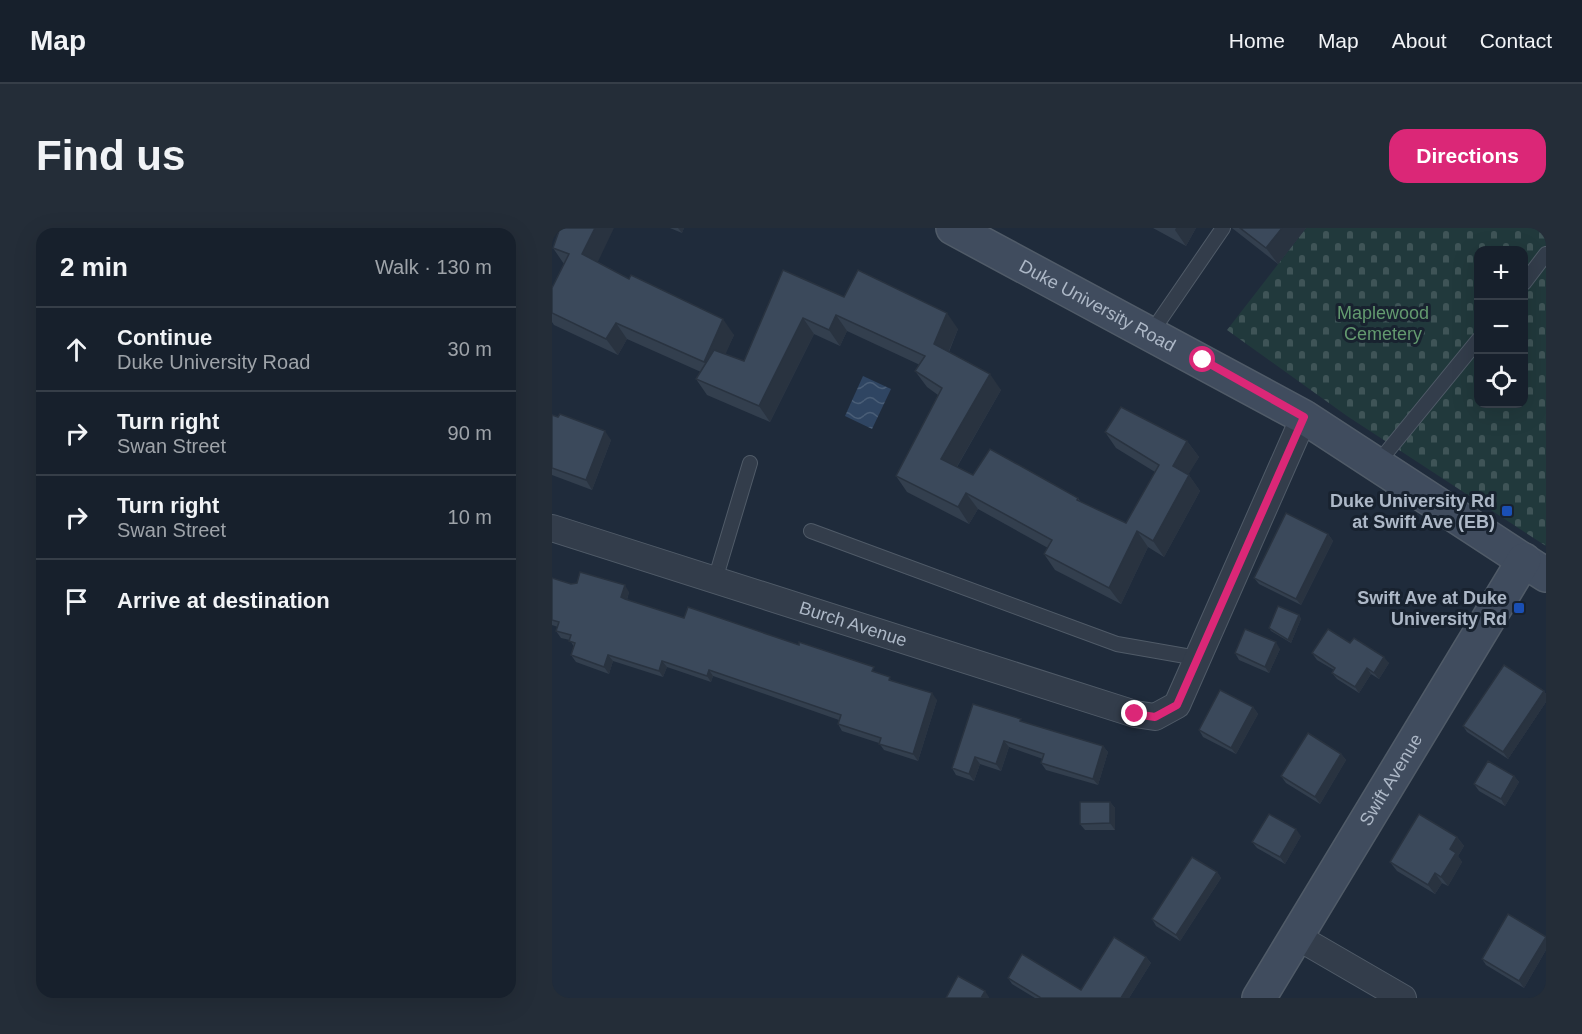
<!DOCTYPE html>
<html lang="en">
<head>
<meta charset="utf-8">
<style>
  body { margin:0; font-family:Arial,sans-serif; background:#242d38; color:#f1f3f6 }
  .controls { position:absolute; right:18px; top:18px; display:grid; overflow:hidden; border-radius:12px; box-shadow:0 6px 24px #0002 }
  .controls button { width:54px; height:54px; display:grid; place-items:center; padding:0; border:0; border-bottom:2px solid #363e48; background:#17202c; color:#f1f3f6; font:30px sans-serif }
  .stop { position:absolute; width:18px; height:18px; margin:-14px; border:4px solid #db2777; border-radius:50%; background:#fff }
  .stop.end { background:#db2777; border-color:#fff; box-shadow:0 2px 6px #0008 }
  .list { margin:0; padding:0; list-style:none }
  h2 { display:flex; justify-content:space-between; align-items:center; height:78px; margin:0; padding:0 24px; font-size:26px }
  h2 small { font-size:20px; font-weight:400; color:#9ea3a9 }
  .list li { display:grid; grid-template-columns:39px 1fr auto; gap:18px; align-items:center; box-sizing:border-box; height:84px; padding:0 24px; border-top:2px solid #363e48 }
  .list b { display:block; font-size:22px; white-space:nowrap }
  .list p { margin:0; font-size:20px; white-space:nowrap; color:#9ea3a9 }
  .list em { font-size:20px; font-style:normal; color:#9ea3a9 }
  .icon { flex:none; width:33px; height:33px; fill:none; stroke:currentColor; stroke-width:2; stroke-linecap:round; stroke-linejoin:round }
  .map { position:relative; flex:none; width:994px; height:770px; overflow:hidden; border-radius:18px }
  header { display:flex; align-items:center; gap:36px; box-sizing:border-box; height:84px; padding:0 30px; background:#17202c; border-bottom:2px solid #363e48 }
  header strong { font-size:28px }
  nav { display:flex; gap:33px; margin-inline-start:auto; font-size:21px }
  .intro { display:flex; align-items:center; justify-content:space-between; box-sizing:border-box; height:144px; padding:0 36px }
  h1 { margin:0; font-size:42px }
  .button { padding:15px 27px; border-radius:18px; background:#db2777; color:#fff; font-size:21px; font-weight:700 }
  main { display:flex; gap:36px; padding:0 36px }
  aside { flex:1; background:#17202c; border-radius:18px; box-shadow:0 6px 24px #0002 }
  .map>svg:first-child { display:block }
  .cemetery { fill:url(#cemetery-stones); fill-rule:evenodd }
  .water { fill:url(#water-waves) }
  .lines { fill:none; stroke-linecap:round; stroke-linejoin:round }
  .lane-casing { stroke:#505b68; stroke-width:16 }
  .street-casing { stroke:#505b68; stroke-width:28 }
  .secondary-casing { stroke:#505b68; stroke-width:36 }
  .lane { stroke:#333d4b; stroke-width:14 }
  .street { stroke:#333d4b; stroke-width:26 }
  .secondary { stroke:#404c5e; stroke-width:33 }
  .wall { fill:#333f4e }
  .shaded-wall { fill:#293340 }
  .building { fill:#3b495b; stroke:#293340; stroke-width:1.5 }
  .route { stroke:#db2777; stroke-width:8 }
  .transit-dot { fill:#1a4fb4; stroke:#18222f; stroke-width:2 }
  .labels { text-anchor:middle; stroke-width:6; stroke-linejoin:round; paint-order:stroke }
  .street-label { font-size:18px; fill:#adb8c7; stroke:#18222f }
  .park-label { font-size:18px; fill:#639a6f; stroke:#18222f }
  .poi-label { font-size:18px; font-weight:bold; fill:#adb8c7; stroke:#18222f; text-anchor:end }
</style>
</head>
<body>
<header>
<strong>Map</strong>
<nav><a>Home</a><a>Map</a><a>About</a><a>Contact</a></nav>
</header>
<div class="intro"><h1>Find us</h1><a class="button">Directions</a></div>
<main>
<aside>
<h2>2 min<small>Walk · 130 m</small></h2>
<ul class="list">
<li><svg class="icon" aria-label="ahead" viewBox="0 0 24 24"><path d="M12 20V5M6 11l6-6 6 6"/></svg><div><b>Continue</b><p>Duke University Road</p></div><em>30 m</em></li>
<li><svg class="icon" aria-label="right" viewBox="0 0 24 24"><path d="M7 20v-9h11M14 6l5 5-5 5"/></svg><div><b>Turn right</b><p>Swan Street</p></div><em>90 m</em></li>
<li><svg class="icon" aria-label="right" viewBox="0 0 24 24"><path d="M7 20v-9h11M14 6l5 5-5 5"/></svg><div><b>Turn right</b><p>Swan Street</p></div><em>10 m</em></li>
<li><svg class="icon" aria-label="arrive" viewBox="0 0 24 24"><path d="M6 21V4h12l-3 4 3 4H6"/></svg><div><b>Arrive at destination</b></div></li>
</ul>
</aside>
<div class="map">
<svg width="994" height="770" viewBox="0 0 994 770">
  <defs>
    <pattern id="cemetery-stones" width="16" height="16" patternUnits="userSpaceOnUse" patternTransform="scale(1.5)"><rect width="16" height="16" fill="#21393c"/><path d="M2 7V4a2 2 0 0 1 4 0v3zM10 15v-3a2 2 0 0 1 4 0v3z" fill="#3f5457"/></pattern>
    <pattern id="water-waves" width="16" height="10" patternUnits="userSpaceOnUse" patternTransform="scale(1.5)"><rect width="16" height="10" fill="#2f4562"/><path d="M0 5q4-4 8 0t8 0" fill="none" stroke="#4a5e77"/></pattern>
  </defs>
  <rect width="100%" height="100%" fill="#1f2b3b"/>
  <path class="cemetery" d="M754 0H994V318L795 188 675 102ZM927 22H972V176H927Z"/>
  <polygon class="water" points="311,148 339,161 320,201 293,188"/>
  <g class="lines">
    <g class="lane-casing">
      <g id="lane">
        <polyline points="972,55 994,26"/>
        <polyline points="599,105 671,0"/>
        <polyline points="825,236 927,111"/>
        <polyline points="259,303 565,416 645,430"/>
        <polyline points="163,352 198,235"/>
      </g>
    </g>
    <g class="street-casing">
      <g id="street">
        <path id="s1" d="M0 300 583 486 603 489 625 477 752 189"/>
        <polyline points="744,708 851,770"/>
      </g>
    </g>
    <g class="secondary-casing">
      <g id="secondary">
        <path id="s2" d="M401 0 752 189 994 347"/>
        <path id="s3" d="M707 770 972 332"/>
      </g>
    </g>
    <use href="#lane" class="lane"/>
    <use href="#street" class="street"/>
    <use href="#secondary" class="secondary"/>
  </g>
  <g class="wall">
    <polygon points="118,0 132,0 130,5"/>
    <polygon points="601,0 644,0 634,18"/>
    <polygon points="680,0 754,0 726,36"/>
    <polygon points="1,20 46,34 182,107 173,126 192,133 231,42 292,69 406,101 397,124 449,162 405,239 421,247 526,270 529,274 574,295 603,244 564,220 553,204 635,213 647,229 636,246 648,263 612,329 596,319 569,376 503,342 492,326 496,320 426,281 417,296 355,264 344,248 386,167 375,159 363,143 368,137 295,103 288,118 262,106 218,194 155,167 144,151 149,144 75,111 66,127 2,97 0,94 0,60 12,36"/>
    <polygon points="0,187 59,212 40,262 0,247"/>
    <polygon points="776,306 781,313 749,377 707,356 702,350"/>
    <polygon points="0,350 19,356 77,364 75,372 132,390 326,445 341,453 385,472 366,533 332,522 327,515 290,503 286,496 287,492 161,448 159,454 115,439 111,449 61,433 57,446 24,434 19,427 22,419 18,412 9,410 4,403 6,399 0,397"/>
    <polygon points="747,387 749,391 739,415 719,403 717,400"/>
    <polygon points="798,415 837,435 827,451 819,446 807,465 785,451 780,445 782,442 765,432 760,425"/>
    <polygon points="728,421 717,445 687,432 683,425"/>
    <polygon points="992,463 994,466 994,474 956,531 915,504 911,498"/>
    <polygon points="701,479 706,486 684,526 651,509 647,502"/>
    <polygon points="471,494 551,518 556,524 546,557 494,542 489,535 491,531 457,519 449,543 428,536 422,553 404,547 400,540"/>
    <polygon points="789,526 794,532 768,576 734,555 729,548"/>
    <polygon points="962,548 967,554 953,578 927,563 922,556"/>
    <polygon points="558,574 563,580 563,602 533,602 528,596"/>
    <polygon points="749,608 733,636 705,620 700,614"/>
    <polygon points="905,609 912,618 906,628 910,634 896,658 890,655 883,666 845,643 838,634"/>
    <polygon points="665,644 669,650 628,713 604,698 600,691"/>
    <polygon points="994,709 994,722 972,760 934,737 930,731"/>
    <polygon points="594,729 599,735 577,770 483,770 460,756 456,750 529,762"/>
  </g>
  <g class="shaded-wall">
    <polygon points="43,0 62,0 42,42 30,26"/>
    <polygon points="126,0 132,0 130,5"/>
    <polygon points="624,0 644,0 634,18 623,2"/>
    <polygon points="730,0 754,0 726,36 714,20"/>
    <polygon points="395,85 406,101 393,132 382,116"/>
    <polygon points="284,87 295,103 288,118 277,102"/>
    <polygon points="251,90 262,106 218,194 207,178"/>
    <polygon points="171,91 182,107 163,150 152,134"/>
    <polygon points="64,95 75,111 66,127 54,111"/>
    <polygon points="438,146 449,162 400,247 389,231"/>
    <polygon points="53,203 59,212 40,262 34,252"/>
    <polygon points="635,213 647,229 632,254 621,238"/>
    <polygon points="637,247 648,263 612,329 601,313"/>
    <polygon points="414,265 426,281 417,296 406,279"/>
    <polygon points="585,303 596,319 569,376 557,360"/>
    <polygon points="776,306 781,313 749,377 744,371"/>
    <polygon points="73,357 77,364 74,375 69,369"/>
    <polygon points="747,387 749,391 739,415 736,412"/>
    <polygon points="724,414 728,421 717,445 713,439"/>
    <polygon points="56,427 61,433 57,446 52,439"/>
    <polygon points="832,429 837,435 827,451 822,445"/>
    <polygon points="110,433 115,439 111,449 107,443"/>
    <polygon points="815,440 819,446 807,465 803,459"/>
    <polygon points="157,442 161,448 159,454 155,448"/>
    <polygon points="992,463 994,466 994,474 956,531 951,524"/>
    <polygon points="380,465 385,472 366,533 361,526"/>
    <polygon points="701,479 706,486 684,526 679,520"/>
    <polygon points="452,513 457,519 449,543 444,536"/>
    <polygon points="551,518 556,524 546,557 541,551"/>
    <polygon points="789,526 794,532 768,576 763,569"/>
    <polygon points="423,529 428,536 422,553 417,546"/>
    <polygon points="962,548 967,554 953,578 949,571"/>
    <polygon points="558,574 563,580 563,602 558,595"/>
    <polygon points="744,601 749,608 733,636 728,629"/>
    <polygon points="905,609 912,618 906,628 910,634 896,658 889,649 898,621"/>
    <polygon points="665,644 669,650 628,713 624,707"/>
    <polygon points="883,645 890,655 883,666 876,657"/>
    <polygon points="994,709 994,722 972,760 967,753"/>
    <polygon points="594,729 599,735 577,770 569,770"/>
    <polygon points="433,763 437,769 437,770 429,770"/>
  </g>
  <g class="building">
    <polygon points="8,0 43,0 30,26 77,51 79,47 171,91 152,134 64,95 54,111 0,85 0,60 17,26 1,20"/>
    <polygon points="688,0 730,0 714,20"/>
    <polygon points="231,42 292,69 306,42 395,85 382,116 438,146 389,231 421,247 438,221 526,270 525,272 574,295 607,237 553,204 569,179 635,213 621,238 637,247 601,313 585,303 557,360 492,326 500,312 414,265 406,279 344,248 390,160 363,143 373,128 284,87 277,102 251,90 207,178 144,151 162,122 192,133"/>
    <polygon points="8,186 53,203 34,252 0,240 0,187 6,189"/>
    <polygon points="734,285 776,306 744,371 702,350"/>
    <polygon points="28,344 73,357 69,369 73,371 132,390 136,379 247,417 247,414 322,439 320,443 338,449 337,452 380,465 361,526 327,516 329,510 286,496 289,487 157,442 155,448 110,433 107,443 56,427 52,439 19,427 23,415 17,413 19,407 4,403 7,394 0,392 0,350 19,356 25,355"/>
    <polygon points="726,378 747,387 736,412 717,400"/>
    <polygon points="693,401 724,414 713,439 683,425"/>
    <polygon points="776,401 798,415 802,410 832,429 822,445 815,440 803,459 780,445 783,440 760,425"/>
    <polygon points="952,437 992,463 951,524 911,498"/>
    <polygon points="668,462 701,479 679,520 647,502"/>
    <polygon points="421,476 469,491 468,493 551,518 541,551 489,535 492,526 452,513 444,536 423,529 417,546 400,540"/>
    <polygon points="756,505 789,526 763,569 729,548"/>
    <polygon points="936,533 962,548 949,571 922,556"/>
    <polygon points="528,574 558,574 558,595 528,596"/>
    <polygon points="717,586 744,601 728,629 700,614"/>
    <polygon points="867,586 905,609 898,621 904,625 889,649 883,645 876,657 838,634"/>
    <polygon points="640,629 665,644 624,707 600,691"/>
    <polygon points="956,686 994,709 967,753 930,731"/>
    <polygon points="562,709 594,729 569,770 489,770 456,750 470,726 529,762"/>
    <polygon points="406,748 433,763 429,770 394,770"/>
  </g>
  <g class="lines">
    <polyline class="route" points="583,486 603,489 625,477 752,189 651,132"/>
  </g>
  <g class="transit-dot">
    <rect x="949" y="277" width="12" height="12" rx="3"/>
    <rect x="961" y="374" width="12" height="12" rx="3"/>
  </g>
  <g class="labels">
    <g class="street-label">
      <text dy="6" stroke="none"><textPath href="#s2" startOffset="164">Duke University Road</textPath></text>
      <text dy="6" stroke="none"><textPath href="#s1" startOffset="316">Burch Avenue</textPath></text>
      <text dy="6" stroke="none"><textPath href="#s3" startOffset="255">Swift Avenue</textPath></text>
    </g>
    <g class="park-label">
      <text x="831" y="91">Maplewood<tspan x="831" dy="21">Cemetery</tspan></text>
    </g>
    <g class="poi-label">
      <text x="943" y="279">Duke University Rd<tspan x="943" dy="21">at Swift Ave (EB)</tspan></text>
      <text x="955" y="376">Swift Ave at Duke<tspan x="955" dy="21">University Rd</tspan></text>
    </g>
  </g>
</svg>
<div class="controls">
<button>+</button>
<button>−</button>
<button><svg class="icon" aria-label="locate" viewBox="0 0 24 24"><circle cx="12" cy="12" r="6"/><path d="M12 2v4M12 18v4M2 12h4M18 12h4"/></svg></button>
</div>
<div class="stop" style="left:651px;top:132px"></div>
<div class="stop end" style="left:583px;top:486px"></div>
</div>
</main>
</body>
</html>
